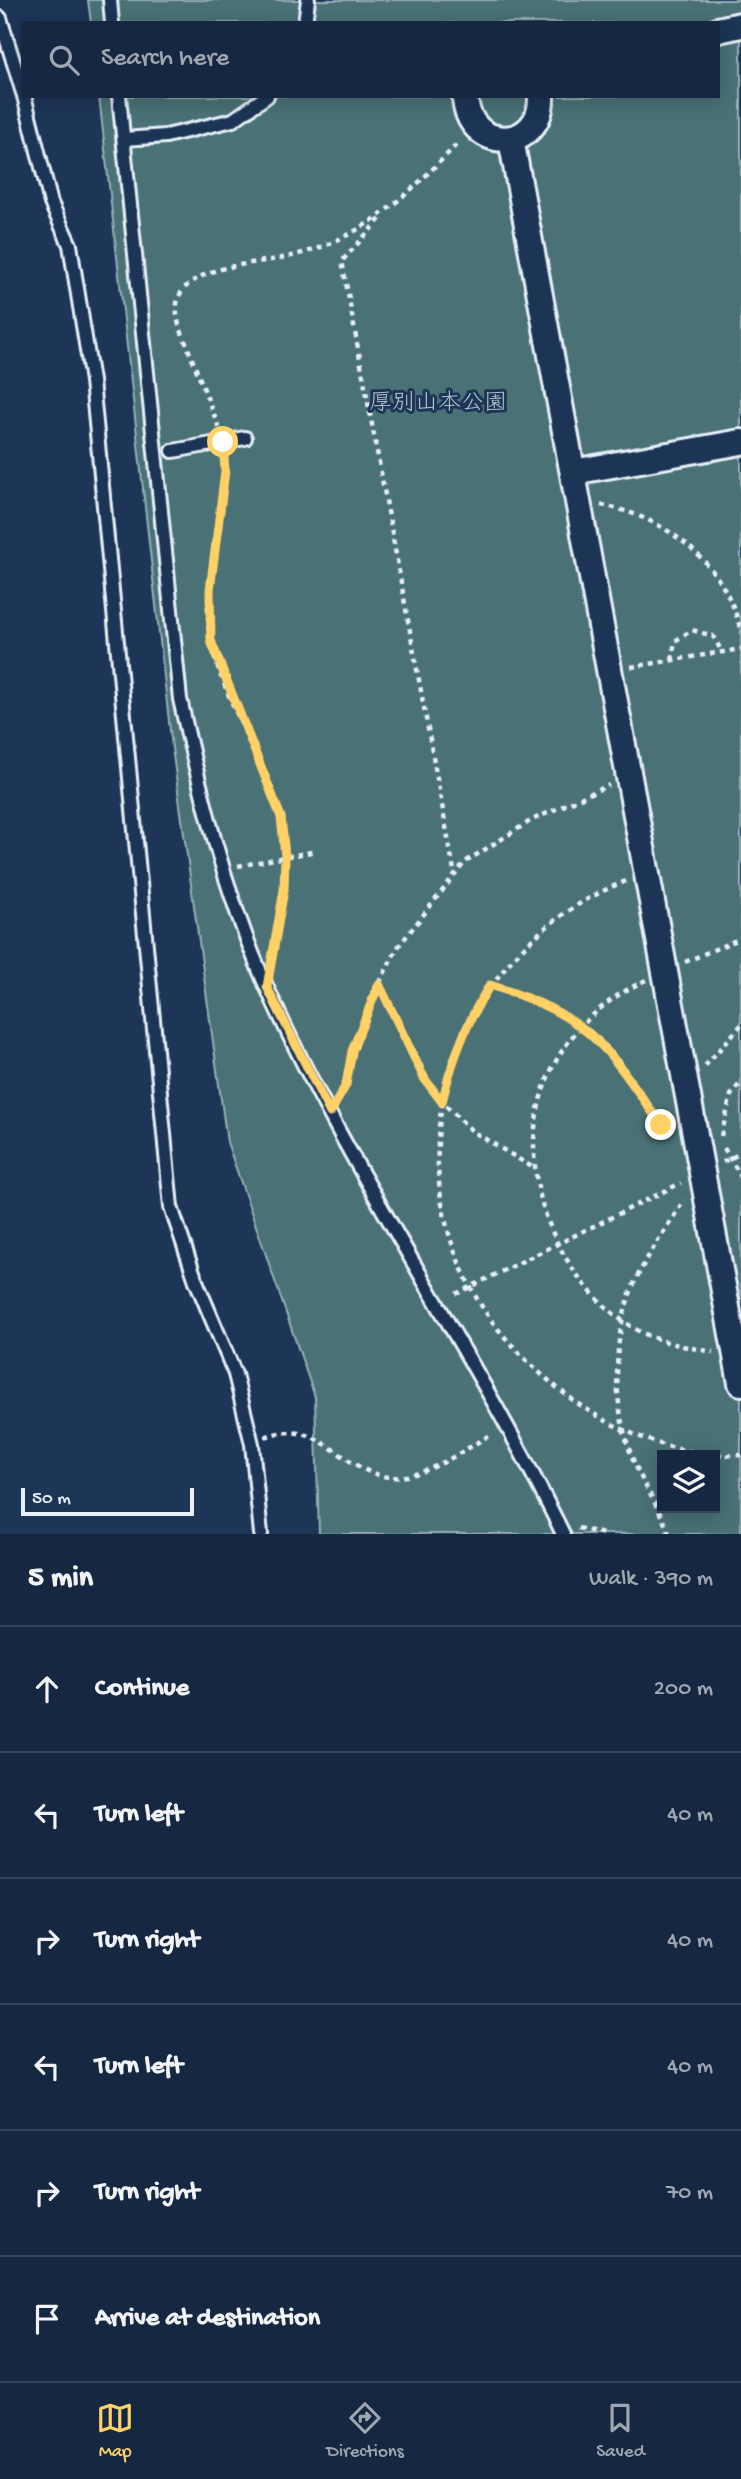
<!DOCTYPE html>
<html lang="en">
<head>
<meta charset="utf-8">
<style>
  body { margin:0; font-family:"Gochi Hand","Klee One",sans-serif; background:#23344c; color:#f1f3f6 }
  .controls { position:absolute; right:21px; bottom:21px; display:grid; overflow:hidden; border-radius:0px; box-shadow:0 4px 18px #0003 }
  .controls button { width:63px; height:63px; display:grid; place-items:center; padding:0; border:0; border-bottom:2px solid #35445a; background:#162841; color:#f1f3f6; font:35px sans-serif }
  .scale { position:absolute; left:21px; bottom:18px; width:173px; box-sizing:border-box; padding-left:7px; border:4px solid #e8f1f8; border-top:0; font-size:19px; line-height:24px; white-space:nowrap; color:#e8f1f8; -webkit-text-stroke:5px #1d3557; paint-order:stroke }
  .stop { position:absolute; width:21px; height:21px; margin:-16px; border:5px solid #ffd166; border-radius:50%; background:#fff }
  .stop.end { background:#ffd166; border-color:#fff; box-shadow:0 2px 7px #0008 }
  .list { margin:0; padding:0; list-style:none }
  h2 { display:flex; justify-content:space-between; align-items:center; height:91px; margin:0; padding:0 28px; font-size:30px }
  h2 small { font-size:23px; font-weight:400; color:#9ea6b1 }
  .list li { display:grid; grid-template-columns:46px 1fr auto; gap:21px; align-items:center; box-sizing:border-box; height:126px; padding:0 28px; border-top:2px solid #35445a }
  .list b { display:block; font-size:26px; white-space:nowrap }
  .list em { font-size:23px; font-style:normal; color:#9ea6b1 }
  .icon { flex:none; width:38px; height:38px; fill:none; stroke:currentColor; stroke-width:2; stroke-linecap:round; stroke-linejoin:round }
  .map { position:relative; flex:none; width:741px; height:1534px; overflow:hidden }
  .search { position:absolute; background:#162841; box-shadow:0 4px 18px #0003; left:21px; right:21px; top:21px; height:77px; display:flex; align-items:center; gap:18px; box-sizing:border-box; padding:0 24px; border-radius:0px; color:#9ea6b1; font-size:26px }
  .sheet { height:847px; background:#162841 }
  nav { display:flex; justify-content:space-around; align-items:center; box-sizing:border-box; height:98px; border-top:2px solid #35445a; background:#162841; font-size:19px; color:#9ea6b1 }
  nav a { display:grid; justify-items:center; gap:4px }
  nav .on { color:#ffd166 }
  .map>svg:first-child { display:block }
  .green { fill:#487176; stroke:#98b1b7; stroke-width:2; fill-rule:evenodd }
  .lines { fill:none; stroke-linecap:round; stroke-linejoin:round }
  .lane-casing { stroke:#e8f1f8; stroke-width:18 }
  .street-casing { stroke:#e8f1f8; stroke-width:30 }
  .path { stroke:#e8f1f8; stroke-width:4.5; stroke-dasharray:5 5; stroke-linecap:butt }
  .lane { stroke:#1d3557; stroke-width:12 }
  .street { stroke:#1d3557; stroke-width:24 }
  .route { stroke:#ffd166; stroke-width:9 }
  .labels { text-anchor:middle; stroke-width:6; stroke-linejoin:round; paint-order:stroke }
  .park-label { font-size:23px; fill:#b0c4ca; stroke:#1d3557 }
</style>
</head>
<body>
<div class="map">
<svg width="741" height="1534" viewBox="0 0 741 1534">
  <rect width="100%" height="100%" fill="#1d3557"/>
  <filter id="ink" filterUnits="userSpaceOnUse"><feTurbulence type="fractalNoise" baseFrequency=".0143" numOctaves="2"/><feDisplacementMap in="SourceGraphic" scale="14" xChannelSelector="R" yChannelSelector="G"/><feConvolveMatrix kernelMatrix="1 2 1 2 8 2 1 2 1" color-interpolation-filters="sRGB"/></filter>
  <g filter="url(#ink)">
    <path class="green" d="M88 0H741V1534H319L315 1397 227 1142 172 748 99 96H718V23H91ZM662 1455H715V1508H662Z"/>
    <g class="lines">
      <g class="lane-casing">
        <g id="lane">
          <polyline points="110,0 112,23"/>
          <polyline points="0,18 23,93"/>
          <polyline points="305,23 308,0"/>
          <polyline points="24,96 51,203 70,245 92,381 171,1207 196,1281 235,1374 252,1444 261,1534"/>
          <path d="M119 96 180 699C201 794 224 889 263 979 348 1171 471 1345 563 1534"/>
          <polyline points="124,139 166,136 233,120 267,96"/>
          <polyline points="173,451 245,438"/>
        </g>
      </g>
      <g class="street-casing">
        <g id="street">
          <polyline points="718,30 741,25"/>
          <path d="M465 96C467 154 543 152 541 96"/>
          <polyline points="511,139 741,1383"/>
          <polyline points="573,472 741,442"/>
        </g>
      </g>
      <g class="path">
        <polyline points="380,219 342,261 455,876"/>
        <path d="M219 428 179 325C174 305 176 291 195 280 220 263 269 263 299 254 367 236 412 191 459 142"/>
        <path d="M224 457C228 518 199 581 211 642 224 703 264 756 280 815 293 862 280 912 272 958"/>
        <path d="M601 505C667 517 726 564 741 632"/>
        <polyline points="672,660 675,641 692,630 713,636 722,652"/>
        <polyline points="631,667 741,649"/>
        <polyline points="238,866 316,851"/>
        <path d="M626 881C465 943 389 1133 471 1288 495 1333 533 1370 573 1400 620 1434 682 1458 741 1455"/>
        <polyline points="685,962 741,938"/>
        <path d="M646 980C541 1029 507 1137 556 1240 573 1275 602 1310 637 1330 661 1343 687 1347 713 1352"/>
        <polyline points="379,984 435,1095 472,1131 532,1167"/>
        <path d="M490 985C530 999 568 1011 599 1040 628 1067 645 1106 670 1135"/>
        <polyline points="705,1066 741,1025"/>
        <polyline points="340,1096 371,999 398,947 465,862 532,820 609,785"/>
        <polyline points="721,1136 731,1095 741,1082"/>
        <polyline points="724,1148 741,1177"/>
        <polyline points="723,1162 741,1153"/>
        <polyline points="456,1294 681,1183"/>
        <path d="M265 1437C323 1414 346 1481 399 1477 432 1474 463 1450 492 1434"/>
        <polyline points="578,1528 604,1534"/>
        <path d="M669 1534C659 1507 642 1483 632 1457 613 1407 612 1344 630 1294 642 1261 666 1230 684 1200"/>
      </g>
      <use href="#lane" class="lane"/>
      <use href="#street" class="street"/>
    </g>
  </g>
  <g class="lines" filter="url(#ink)">
    <path class="route" d="M223 442 225 471 210 590 211 641 281 817 285 856 284 890 267 987 330 1113 346 1085 352 1051 379 984 424 1078 442 1102C452 1060 466 1022 490 985 590 1017 604 1042 661 1125"/>
  </g>
  <g class="labels">
    <g class="park-label">
      <text x="438" y="409">厚別山本公園</text>
    </g>
  </g>
</svg>
<div class="controls">
<button><svg class="icon" aria-label="layers" viewBox="0 0 24 24"><path d="M12 4l9 5-9 5-9-5zM3 14l9 5 9-5"/></svg></button>
</div>
<div class="scale">50 m</div>
<div class="stop" style="left:223px;top:442px"></div>
<div class="stop end" style="left:661px;top:1125px"></div>
<div class="search"><svg class="icon" aria-label="search" viewBox="0 0 24 24"><circle cx="10" cy="10" r="6"/><path d="M15 15l6 6"/></svg>Search here</div>
</div>
<section class="sheet">
<h2>5 min<small>Walk · 390 m</small></h2>
<ul class="list">
<li><svg class="icon" aria-label="ahead" viewBox="0 0 24 24"><path d="M12 20V5M6 11l6-6 6 6"/></svg><div><b>Continue</b></div><em>200 m</em></li>
<li><svg class="icon" aria-label="left" viewBox="0 0 24 24"><path d="M17 20v-9H6M10 6l-5 5 5 5"/></svg><div><b>Turn left</b></div><em>40 m</em></li>
<li><svg class="icon" aria-label="right" viewBox="0 0 24 24"><path d="M7 20v-9h11M14 6l5 5-5 5"/></svg><div><b>Turn right</b></div><em>40 m</em></li>
<li><svg class="icon" aria-label="left" viewBox="0 0 24 24"><path d="M17 20v-9H6M10 6l-5 5 5 5"/></svg><div><b>Turn left</b></div><em>40 m</em></li>
<li><svg class="icon" aria-label="right" viewBox="0 0 24 24"><path d="M7 20v-9h11M14 6l5 5-5 5"/></svg><div><b>Turn right</b></div><em>70 m</em></li>
<li><svg class="icon" aria-label="arrive" viewBox="0 0 24 24"><path d="M6 21V4h12l-3 4 3 4H6"/></svg><div><b>Arrive at destination</b></div></li>
</ul>
</section>
<nav>
<a class="on"><svg class="icon" aria-label="map" viewBox="0 0 24 24"><path d="M3 6l6-2 6 2 6-2v14l-6 2-6-2-6 2zM9 4v14M15 6v14"/></svg>Map</a>
<a><svg class="icon" aria-label="directions" viewBox="0 0 24 24"><path d="M12 3l9 9-9 9-9-9zM9 14v-3h6M13 9l2 2-2 2"/></svg>Directions</a>
<a><svg class="icon" aria-label="saved" viewBox="0 0 24 24"><path d="M7 4h10v16l-5-4-5 4z"/></svg>Saved</a>
</nav>
</body>
</html>
